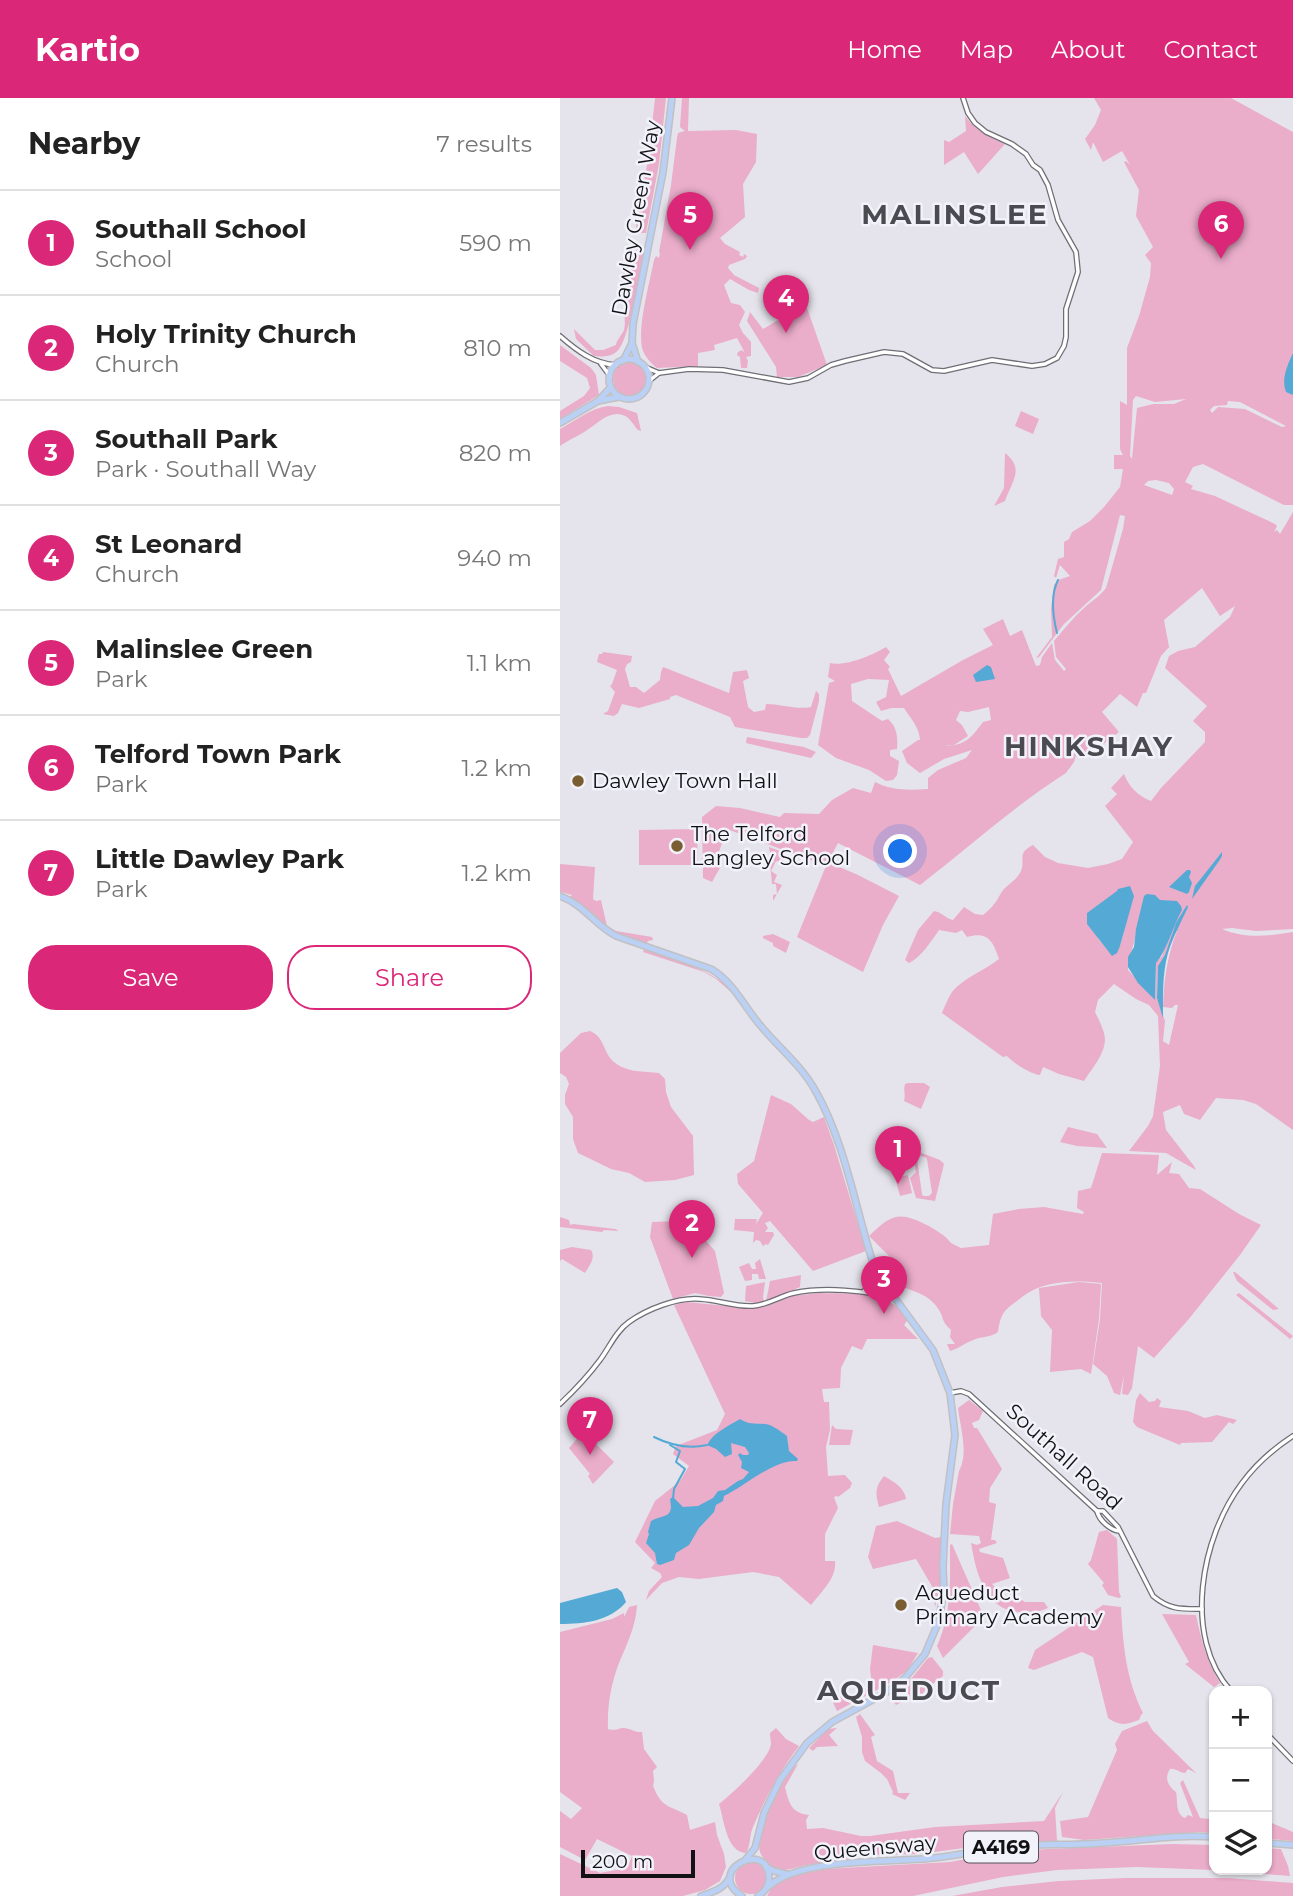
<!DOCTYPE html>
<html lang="en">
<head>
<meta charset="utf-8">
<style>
  body { margin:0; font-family:Montserrat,sans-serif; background:#f6f6f6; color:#222 }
  .controls { position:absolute; right:21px; bottom:21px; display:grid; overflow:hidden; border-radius:14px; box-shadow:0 2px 5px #0004 }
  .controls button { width:63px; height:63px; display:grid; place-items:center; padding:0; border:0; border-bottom:2px solid #e0e0e0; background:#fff; color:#222; font:35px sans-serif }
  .scale { position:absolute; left:21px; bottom:18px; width:114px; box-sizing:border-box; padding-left:7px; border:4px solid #121114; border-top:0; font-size:19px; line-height:24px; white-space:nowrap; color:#121114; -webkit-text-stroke:5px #f2f2fa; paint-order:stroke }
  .you { position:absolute; left:341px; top:754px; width:24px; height:24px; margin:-18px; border:5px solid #fff; border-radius:50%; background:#1a73e8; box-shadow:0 0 0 10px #1a73e833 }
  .badge { display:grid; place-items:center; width:46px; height:46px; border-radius:50%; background:#db2777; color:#fff; font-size:23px; font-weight:700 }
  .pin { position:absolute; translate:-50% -58px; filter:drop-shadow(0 2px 4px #0008) }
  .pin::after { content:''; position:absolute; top:37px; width:24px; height:21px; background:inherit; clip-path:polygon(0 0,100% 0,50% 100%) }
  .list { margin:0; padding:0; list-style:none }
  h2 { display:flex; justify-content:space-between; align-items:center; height:91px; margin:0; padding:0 28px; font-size:30px }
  h2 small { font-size:23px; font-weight:400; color:#767676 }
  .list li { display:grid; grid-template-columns:46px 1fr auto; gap:21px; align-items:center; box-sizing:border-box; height:105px; padding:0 28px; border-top:2px solid #e0e0e0 }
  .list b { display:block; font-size:26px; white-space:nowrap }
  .list p { margin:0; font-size:23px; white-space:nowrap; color:#767676 }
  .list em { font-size:23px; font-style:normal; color:#767676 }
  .actions { display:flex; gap:14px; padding:21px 28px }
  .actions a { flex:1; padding:16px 0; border:2px solid #db2777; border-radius:28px; text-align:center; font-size:24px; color:#db2777 }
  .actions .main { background:#db2777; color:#fff }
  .icon { flex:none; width:38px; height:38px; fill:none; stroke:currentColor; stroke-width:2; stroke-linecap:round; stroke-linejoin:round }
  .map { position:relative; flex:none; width:733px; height:1798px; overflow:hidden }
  header { display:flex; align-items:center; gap:42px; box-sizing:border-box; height:98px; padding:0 35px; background:#db2777; color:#fff }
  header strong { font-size:33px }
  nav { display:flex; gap:38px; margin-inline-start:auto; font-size:24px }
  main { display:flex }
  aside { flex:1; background:#fff }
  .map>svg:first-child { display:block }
  .green { fill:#eaadca; fill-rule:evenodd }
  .water { fill:#54aad5 }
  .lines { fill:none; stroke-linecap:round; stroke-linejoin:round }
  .stream { stroke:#54aad5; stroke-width:2 }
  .minor-casing { stroke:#6f6e75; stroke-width:6 }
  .major-casing { stroke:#c1c1c2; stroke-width:8 }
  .minor { stroke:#fff; stroke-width:3.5 }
  .major { stroke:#bbd0f5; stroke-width:5 }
  .poi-dot { fill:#7a5d30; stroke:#f2f2fa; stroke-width:2.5 }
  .labels { text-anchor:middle; stroke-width:5; stroke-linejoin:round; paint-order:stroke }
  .shield { fill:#f2f2fa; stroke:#555459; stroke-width:2 }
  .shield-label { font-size:19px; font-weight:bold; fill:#121114 }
  .street-label { font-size:21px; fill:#121114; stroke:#f2f2fa }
  .poi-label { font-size:21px; fill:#121114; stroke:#f2f2fa; text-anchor:start }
  .district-label { font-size:28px; font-weight:bold; letter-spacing:2px; fill:#4a4a50; stroke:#f2f2fa }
</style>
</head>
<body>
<header>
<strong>Kartio</strong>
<nav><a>Home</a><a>Map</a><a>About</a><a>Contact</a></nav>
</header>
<main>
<aside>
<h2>Nearby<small>7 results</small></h2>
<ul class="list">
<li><span class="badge">1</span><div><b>Southall School</b><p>School</p></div><em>590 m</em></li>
<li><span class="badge">2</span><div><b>Holy Trinity Church</b><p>Church</p></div><em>810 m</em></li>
<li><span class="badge">3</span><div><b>Southall Park</b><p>Park · Southall Way</p></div><em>820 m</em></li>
<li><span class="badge">4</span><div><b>St Leonard</b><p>Church</p></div><em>940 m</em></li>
<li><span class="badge">5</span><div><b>Malinslee Green</b><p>Park</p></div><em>1.1 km</em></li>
<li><span class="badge">6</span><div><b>Telford Town Park</b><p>Park</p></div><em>1.2 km</em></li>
<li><span class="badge">7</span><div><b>Little Dawley Park</b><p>Park</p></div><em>1.2 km</em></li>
</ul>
<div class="actions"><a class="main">Save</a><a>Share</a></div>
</aside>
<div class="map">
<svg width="733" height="1798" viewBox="0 0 733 1798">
  <rect width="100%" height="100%" fill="#e5e4ec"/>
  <g class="green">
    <polygon points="95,0 106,0 99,66 86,135 75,135 89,56"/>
    <path d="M122 0H129L128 33 176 32 197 36 196 64 183 86 185 119 160 140 165 146 180 154 179 157 183 159 184 156 187 158 185 161 169 167 168 170 174 177 199 190 198 195 189 192 170 181 164 187 171 205 180 207 185 214 179 227 183 235 191 244V258L186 259 188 263 187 270H181L180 259 177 257 178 254 182 252 185 255 177 240 154 247 155 252 138 255V268L97 270C92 266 86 260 83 253 76 233 90 184 94 162L96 158 99 160 100 155 99 154 111 87 117 40 118 35 125 33 120 29Z"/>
    <path d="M534 0H671L733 34V407H724L643 366 633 369 625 384 633 388 631 391 655 398 715 426 717 428 714 434 717 432 720 436 733 414V831L696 833 672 830 662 831C685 841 709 838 733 834V1032L696 1006 683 1002 656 1000 640 1022 624 1016 620 1007 603 1014 606 1032 634 1068 636 1072 606 1055 569 1053 588 1028 593 1018 600 968 598 918 589 907 576 901 554 886 538 902 535 914C538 920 542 928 544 935 549 952 532 970 524 983L499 976 483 969 480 977C471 976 453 965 447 958L443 959 382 915C385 908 388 900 392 894 403 880 424 873 439 861 433 843 428 833 407 839L402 832 396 835 379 832C370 845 361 859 349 865L345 862 358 832 374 813C382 814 386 821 393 822L404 809 415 816 423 817C428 813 432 809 435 805 439 800 440 795 444 791 450 785 456 782 460 775 467 762 455 756 473 747L485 759 498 765 528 770 548 766 562 761 573 744 545 708 557 696 551 690 564 676C569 689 578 698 591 703L601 690 645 644V634L633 623 647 608 605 570 609 558 618 553 635 549 670 519 675 508 660 518 642 490 604 522 609 549 601 558 586 595H583L577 609 560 596 542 614 559 634 528 658 523 661 516 657 514 664 506 675C454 708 409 749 360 787L278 745 268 764 298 777 339 798 323 827 303 874 237 839 266 768 167 731 155 765 161 768 152 784 143 780 142 719 156 708 180 710 220 719 224 715 259 716 272 702 293 690 311 695 315 684C332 693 348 692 368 691V680L378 672 406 660 412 652 384 661 360 675 347 665 342 653 358 642H360C359 629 351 621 344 610H331L321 613 316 604 326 599 329 582 308 581 291 586 292 603 322 623 328 621C337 629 338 639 337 651L330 652V658L339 663 337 677 333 682 326 683 309 672 276 660 258 647 269 585 275 583 268 579 270 565C285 569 313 557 326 549L330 554 324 562 330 569 328 571 341 598 403 562 433 547 423 531 443 521 450 538 462 532 476 568 480 567 482 559 492 545 495 562 504 573 506 571 496 559 494 543C504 531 514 519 525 509 533 502 540 498 546 490L563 431 565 418 560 417 541 492 504 526 479 559 476 560 492 539 491 511 494 487 498 482 510 478 500 467 496 480 494 478 498 461 504 459V444L509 441 512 434 530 423 544 409 560 389 563 371H554V357H563L560 351V303L567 307V250L579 218 590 179 591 165 585 157 593 149 576 118 579 92 564 64 566 63 570 67 562 53 543 64 533 44 531 52 525 41 535 27 541 12ZM576 298 595 304 626 301 614 306H593L577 310 572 361 570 358 573 302ZM668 303 680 304 726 328 722 329 685 311 658 309 652 315 650 312 654 308 667 307ZM596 382 609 385 614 391 612 397 584 387 588 383ZM429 609 431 622 423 624C412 639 405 648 385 648L394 647 408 638 402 627 396 622 400 613 408 614ZM614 832 617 833C607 858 604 882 603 909L612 910 615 907H618L609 947 603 943 605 923 597 900 598 868 606 857ZM564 834 560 848 552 857 539 842 536 836ZM576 834 607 842 602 858 596 864 595 901 568 872C569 858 574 848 576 834Z"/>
    <path d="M405 18C416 33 429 39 445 46L418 76 404 54 384 67V42L389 44 406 33Z"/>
    <path d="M76 147 84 151C79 173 71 235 59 251 53 259 43 259 34 258L16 241 14 231 35 252H43L56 247C57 241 62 237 64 232 66 224 63 218 67 210L59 198V194C63 179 65 159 76 147Z"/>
    <polygon points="217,199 230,205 226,216 234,219 239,207 246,207 267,267 238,279 217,279 216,269 187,223 190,214 203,231 220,221 226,215 215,208 209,208 206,205"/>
    <polygon points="0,247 31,270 36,277 39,297 0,321 0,313 24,298 30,290 27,280 0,263"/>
    <circle cx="70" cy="281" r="17"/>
    <path d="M48 308 59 309 77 315 81 333 78 332C75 329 71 322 67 319 53 310 40 323 30 330 21 337 10 341 0 348V331C15 323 31 310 48 308Z"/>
    <polygon points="461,313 479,321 473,336 455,328"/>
    <path d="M445 355C465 371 452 383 445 403L434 408 444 390Z"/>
    <path d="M43 554 72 558 71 564 67 566 65 571 70 589H76L84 595 100 582 101 574 103 569 169 595 173 574 187 572 189 580 183 583 188 609 194 614 205 612 206 606C220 606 237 612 251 609L256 593 259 596V603L250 637 247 640H241L175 629 170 619 116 597 110 599V601L79 610 62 606 58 615 54 618 43 616 48 613 55 594 50 588 52 586 57 572 37 564 39 556H42Z"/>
    <polygon points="187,639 244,649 256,654 251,660 186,645"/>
    <polygon points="137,731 138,767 79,767 79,732"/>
    <polygon points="209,749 220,753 220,755 226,757 223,765 216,763 211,773 217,777 214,784 222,787 213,803 213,797 217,796 216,786 212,786 210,765 214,764 213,756 210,755"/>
    <polygon points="0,766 35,769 33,801 36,803 41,802 47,828 56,833 92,839 93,842 88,843 86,846 56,838 8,801 12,797 0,794"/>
    <polygon points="213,836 230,844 226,855 213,848 213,845 203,840 203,838"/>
    <path d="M85 850C120 867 153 868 179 901L156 881 144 874 83 854Z"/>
    <path d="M30 933C45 939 43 955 54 964 67 975 84 973 99 975L105 981 106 994 111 1009 133 1038 134 1077 115 1082 85 1084 69 1075 51 1071 18 1055 13 1041V1019L5 1006V997L9 986 6 979 0 975V955L21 935Z"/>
    <path d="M348 985H364L370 989 361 1011 344 1003C346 997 343 992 345 986Z"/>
    <polygon points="211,997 231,1006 249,1022 253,1024 264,1019 274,1047 306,1153 253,1173 210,1123 205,1125 208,1130 205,1134 213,1134 214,1137 208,1147 206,1146 203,1148 200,1143 196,1142 193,1145 194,1134 174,1132 175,1121 197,1121 196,1126 203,1115 178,1086 177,1076 194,1063"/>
    <polygon points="508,1029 537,1036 547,1050 517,1048 500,1044"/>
    <path d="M354 1052 380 1062 384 1066 375 1103 356 1100 350 1080 356 1074 352 1054ZM360 1058 365 1059 367 1061 372 1095 369 1098H363L362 1096 357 1061Z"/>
    <path d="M542 1055 599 1057 597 1077 612 1064 609 1075 619 1076 629 1090 640 1091 679 1116 701 1127 680 1157 628 1222 594 1260 578 1248 572 1290 568 1297 562 1296 564 1277 560 1297 554 1295 547 1278 533 1266 540 1221 542 1185C517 1182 483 1182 462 1199 447 1211 441 1212 438 1234 430 1240 420 1238 411 1243 403 1246 398 1251 390 1253L387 1246H395L390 1239 391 1232C380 1221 385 1222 379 1212 370 1196 350 1192 334 1186L342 1180 339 1174V1168L309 1138C332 1115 340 1113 369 1128 377 1133 386 1138 391 1145L401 1150 429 1147 433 1116 459 1111 484 1109 523 1116 524 1114 517 1110 518 1093 531 1090Z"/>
    <polygon points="348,1077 352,1095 340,1098 335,1080"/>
    <polygon points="0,1119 9,1122 10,1127 13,1126 55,1131 59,1133 44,1132 42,1134 0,1129"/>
    <polygon points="118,1123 119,1130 139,1130 147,1144 155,1153 164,1195 161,1199 149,1198 135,1195 113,1201 90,1139 92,1124"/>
    <path d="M12 1149 31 1152C36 1160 29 1168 25 1175L2 1161 0 1163V1152Z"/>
    <polygon points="200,1161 206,1181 199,1181 198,1176 192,1176 192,1182 185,1183 179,1169 189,1165 192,1171 196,1171 195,1165"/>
    <polygon points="673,1174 675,1174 719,1211 713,1212 677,1183"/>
    <polygon points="241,1177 240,1189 206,1204 210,1183"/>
    <polygon points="205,1184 203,1199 204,1204 200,1206 185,1203 186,1188"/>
    <polygon points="519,1184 541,1186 539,1221 531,1276 521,1271 490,1274 492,1232 481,1218 479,1190"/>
    <path d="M259 1195C290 1196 328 1192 349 1220L344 1227 358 1241H307L302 1252 292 1248 281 1270 280 1290 262 1291 264 1304H269L270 1332 266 1349 268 1378 285 1377 292 1385 290 1390 278 1399 277 1398 274 1399 278 1410 265 1436V1463H275C277 1480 261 1494 251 1507L219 1479 193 1474 139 1481 119 1479 102 1485 86 1502 89 1493 102 1479 100 1475 91 1470 95 1465 75 1444 95 1403 120 1383 129 1368 113 1356 116 1348 157 1332 165 1316 114 1207 127 1204 186 1210 204 1209 233 1198Z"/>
    <polygon points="679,1195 733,1238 730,1241 676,1197"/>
    <polygon points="580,1295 589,1304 595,1303 597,1300 601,1303 599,1309 628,1313 645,1320 657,1317 677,1322 673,1326 669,1324 652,1344 621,1345 620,1347 577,1329 573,1324 576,1302"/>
    <path d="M409 1302 423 1313 419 1322 412 1325 414 1330H417L442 1371 430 1390 429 1404 436 1406 431 1442H435L437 1445 419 1451 420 1454 443 1460C446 1467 447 1473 450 1480L432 1486 444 1499 451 1496 465 1504H484L488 1510C481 1513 475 1514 467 1514 427 1518 416 1476 411 1445L417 1447 421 1445 419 1438 390 1436 393 1406 399 1373C409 1355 400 1329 398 1310Z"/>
    <polygon points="272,1327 276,1331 293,1332 290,1347 269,1347"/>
    <polygon points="22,1335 25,1335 54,1364 33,1386 28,1378 30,1376 9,1350"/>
    <path d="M324 1378C334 1384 344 1389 346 1401L319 1409C315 1395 315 1389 324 1378Z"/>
    <polygon points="337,1423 375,1440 382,1439 380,1490 375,1509 373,1490 356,1461 313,1471 308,1459 316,1428"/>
    <polygon points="547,1432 557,1441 559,1494 561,1499 559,1500 548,1497 542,1487 544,1485 528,1466 531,1462 539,1434"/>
    <path d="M392 1446 424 1519 383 1560 377 1548C392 1514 390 1483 390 1447Z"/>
    <path d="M77 1507C76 1528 67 1546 59 1565 51 1586 47 1608 48 1631 55 1633 57 1631 62 1630 69 1629 75 1635 82 1634L84 1651 97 1669 93 1673 94 1683 93 1688C102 1710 108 1707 127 1717L130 1732 155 1724 157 1737 164 1756 166 1769 160 1783 145 1792 123 1798H0V1756L40 1775 67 1770 72 1758 37 1741 25 1762 0 1749V1713L11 1721 22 1710 0 1694V1534L52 1521 64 1515V1519L69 1509Z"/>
    <path d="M543 1507 561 1509C563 1547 566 1581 583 1615L581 1617 579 1622C566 1627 560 1628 548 1620L533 1559 522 1554 474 1572 468 1570 475 1552Z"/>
    <path d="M602 1516 636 1517C641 1542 647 1563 660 1585L654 1589 625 1566 629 1564Z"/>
    <polygon points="313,1547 358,1555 347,1573 328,1586 277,1613 270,1598 290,1599 312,1587 310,1571"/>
    <polygon points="372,1559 383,1573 383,1578 366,1591 358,1602 346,1602 336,1607 330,1599 351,1581 368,1560"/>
    <polygon points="300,1616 315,1637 311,1639 317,1663 333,1673 338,1695 350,1695 345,1702 332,1696 333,1694 327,1681 321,1675 305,1663 302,1654 302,1639 296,1619"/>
    <path d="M587 1623 593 1633 636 1675 628 1671 625 1675C619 1675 616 1670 610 1671 604 1680 608 1688 616 1694 618 1703 615 1716 625 1720L628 1717 633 1719 620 1685 623 1682 640 1720 650 1721 652 1715H654V1735L639 1734 524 1742 502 1739 500 1723 528 1719 557 1652 555 1646 562 1633Z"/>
    <path d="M216 1630 226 1641 239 1648C220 1673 205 1700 193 1729 189 1738 191 1747 186 1755 166 1754 164 1721 159 1706 172 1696 209 1662 211 1646 211 1642 210 1639 210 1635Z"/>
    <polygon points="277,1630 269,1637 278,1648 257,1649 253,1653 249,1650 268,1631"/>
    <path d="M238 1666 225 1689C229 1705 231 1715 249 1717L246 1722 247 1731 263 1730 301 1738H310L375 1729 484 1723 503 1694 495 1710 497 1743H455L360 1756 320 1757 299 1754 296 1760C280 1762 263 1764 247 1767 239 1768 228 1773 220 1772 212 1770 203 1762 200 1754 194 1736 223 1676 238 1666Z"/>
    <polygon points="707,1723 733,1734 733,1743 712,1741 707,1737"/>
    <polygon points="613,1746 654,1747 654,1772 577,1769 497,1772 443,1779 353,1798 207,1798 212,1789 224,1780 265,1771 390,1764 437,1755 487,1751"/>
    <polygon points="707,1750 721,1751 728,1768 730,1778 654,1772 707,1772"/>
    <circle cx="191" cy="1780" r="16"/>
    <polygon points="565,1780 668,1780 733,1785 733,1798 392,1798 442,1789 499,1783"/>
  </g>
  <g class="water">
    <path d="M733 255V297L726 294C721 281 727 268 733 255Z"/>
    <polygon points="427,567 431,569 435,581 416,584 413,577"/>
    <polygon points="662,754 662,758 659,763 632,801 635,788"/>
    <polygon points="627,772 630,772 631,774 629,779 632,785 629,794 627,796 609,789"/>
    <polygon points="570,788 574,798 560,848 557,855 552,858 527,826 527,815 557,793 558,791"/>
    <path d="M587 796 595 797 600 802 617 803 621 808 622 812C613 828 607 852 596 865L595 902 578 885 568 869V859L574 849 576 831 584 798Z"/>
    <path d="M627 807 628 809C621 824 613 839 608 855 602 876 603 900 603 920L597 900 598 868 605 857 616 825Z"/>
    <path d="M180 1321C189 1327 194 1325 205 1326 213 1327 220 1333 227 1338L229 1353 238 1361 237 1363C214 1361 184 1389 164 1398L163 1403 156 1407 154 1414 139 1430 129 1447 116 1455 114 1462 100 1467 97 1466 95 1455 86 1445 89 1436 88 1434 91 1423C104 1416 114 1421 110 1401L113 1399 123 1409 138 1408 153 1400 158 1393 165 1392 178 1383 183 1381 189 1374 181 1370 182 1364 178 1357 180 1355 183 1357H188L189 1355 185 1349 171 1345 172 1356 165 1359 156 1351 147 1347C153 1335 168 1328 180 1321Z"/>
    <path d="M57 1490 62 1494 66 1504C50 1523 25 1526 0 1526V1505Z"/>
  </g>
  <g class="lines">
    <g class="stream">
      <path d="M497 535C493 519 490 498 498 482"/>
      <path d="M94 1339C110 1347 129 1351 147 1347"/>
      <polyline points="110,1347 120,1353 116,1364 125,1371 114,1391 113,1401"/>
    </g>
    <g class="minor-casing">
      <g id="minor">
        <path d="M0 238C16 252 34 266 56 267"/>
        <polyline points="41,266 50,278"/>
        <polyline points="85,269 99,275 129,271 163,272 229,284 248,280 271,267 285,263 324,254 343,256 372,272 384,273 432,262 472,268 485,266 497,260 504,248 506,239 506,211 518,174 516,154 498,122 488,87 480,72 473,67 466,56 452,46 426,34 415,25 408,15 403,0"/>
        <polyline points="89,283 99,275"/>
        <polyline points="304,1193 321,1181"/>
        <path d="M390 1295 401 1293 409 1296 537 1413H543L558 1429 593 1498C610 1512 621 1511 642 1511"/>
        <path d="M0 1306C15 1292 28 1278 40 1262 49 1250 56 1233 69 1224 87 1211 118 1199 140 1201 158 1202 175 1209 193 1208 208 1207 220 1198 234 1195 263 1189 307 1192 335 1201"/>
        <path d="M537 1413C539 1422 550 1432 559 1433"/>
        <path d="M671 1593C622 1539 641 1439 682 1385 696 1366 713 1351 733 1338"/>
        <polyline points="707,1636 733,1663"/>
      </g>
    </g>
    <g class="major-casing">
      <g id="major">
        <polyline points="72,245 78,264"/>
        <circle cx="69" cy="281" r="20"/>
        <polyline points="63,263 72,245 73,226 103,74 112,0"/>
        <polyline points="38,303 59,299"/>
        <polyline points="0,325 38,303 51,289"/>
        <path d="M0 798C23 806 35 827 56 838L151 871C173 884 184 908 200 927 218 949 241 967 255 992 285 1044 295 1109 313 1165L321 1181 373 1252 390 1295 395 1337 386 1406 383 1469 384 1494 378 1525 365 1556 345 1580 327 1594 272 1624 247 1645 220 1682 204 1715 195 1750 186 1761"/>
        <polyline points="707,1745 733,1747"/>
        <polyline points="206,1769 214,1773 226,1776"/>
        <path d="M208 1789C240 1759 330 1765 373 1760 396 1758 419 1752 442 1749 475 1745 509 1748 543 1745 581 1743 615 1736 654 1739"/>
        <path d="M141 1798C153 1794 164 1791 170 1779"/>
        <path d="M182 1798C143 1773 209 1740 209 1780 209 1789 205 1794 198 1798"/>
      </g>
    </g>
    <use href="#minor" class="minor"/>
    <use href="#major" class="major"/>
  </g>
  <g class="poi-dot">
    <circle cx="18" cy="683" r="7"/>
    <circle cx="117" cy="748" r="7"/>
    <circle cx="341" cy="1507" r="7"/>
  </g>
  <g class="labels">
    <rect class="shield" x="404" y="1733.5" width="74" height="31" rx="5"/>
    <g class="shield-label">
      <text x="441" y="1756">A4169</text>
    </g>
    <g class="street-label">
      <text transform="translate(76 120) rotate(-80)" y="7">Dawley Green Way</text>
      <text transform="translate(504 1359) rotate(42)" y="7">Southall Road</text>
      <text transform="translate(315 1750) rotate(-5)" y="7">Queensway</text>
    </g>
    <g class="poi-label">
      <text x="32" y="690">Dawley Town Hall</text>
      <text x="131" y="743">The Telford<tspan x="131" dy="24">Langley School</tspan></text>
      <text x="355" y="1502">Aqueduct<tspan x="355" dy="24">Primary Academy</tspan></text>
    </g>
    <g class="district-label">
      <text x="395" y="126">MALINSLEE</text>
      <text x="529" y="658">HINKSHAY</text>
      <text x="349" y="1602">AQUEDUCT</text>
    </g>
  </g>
</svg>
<div class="controls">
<button>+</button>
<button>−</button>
<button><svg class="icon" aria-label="layers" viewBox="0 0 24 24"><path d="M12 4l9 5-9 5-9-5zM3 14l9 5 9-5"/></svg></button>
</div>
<div class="scale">200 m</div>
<div class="you"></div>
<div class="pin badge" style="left:338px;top:1086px">1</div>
<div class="pin badge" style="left:132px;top:1160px">2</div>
<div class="pin badge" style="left:324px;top:1216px">3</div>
<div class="pin badge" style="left:226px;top:235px">4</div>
<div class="pin badge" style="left:130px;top:152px">5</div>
<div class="pin badge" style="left:661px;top:161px">6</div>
<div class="pin badge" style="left:30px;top:1357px">7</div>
</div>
</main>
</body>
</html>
